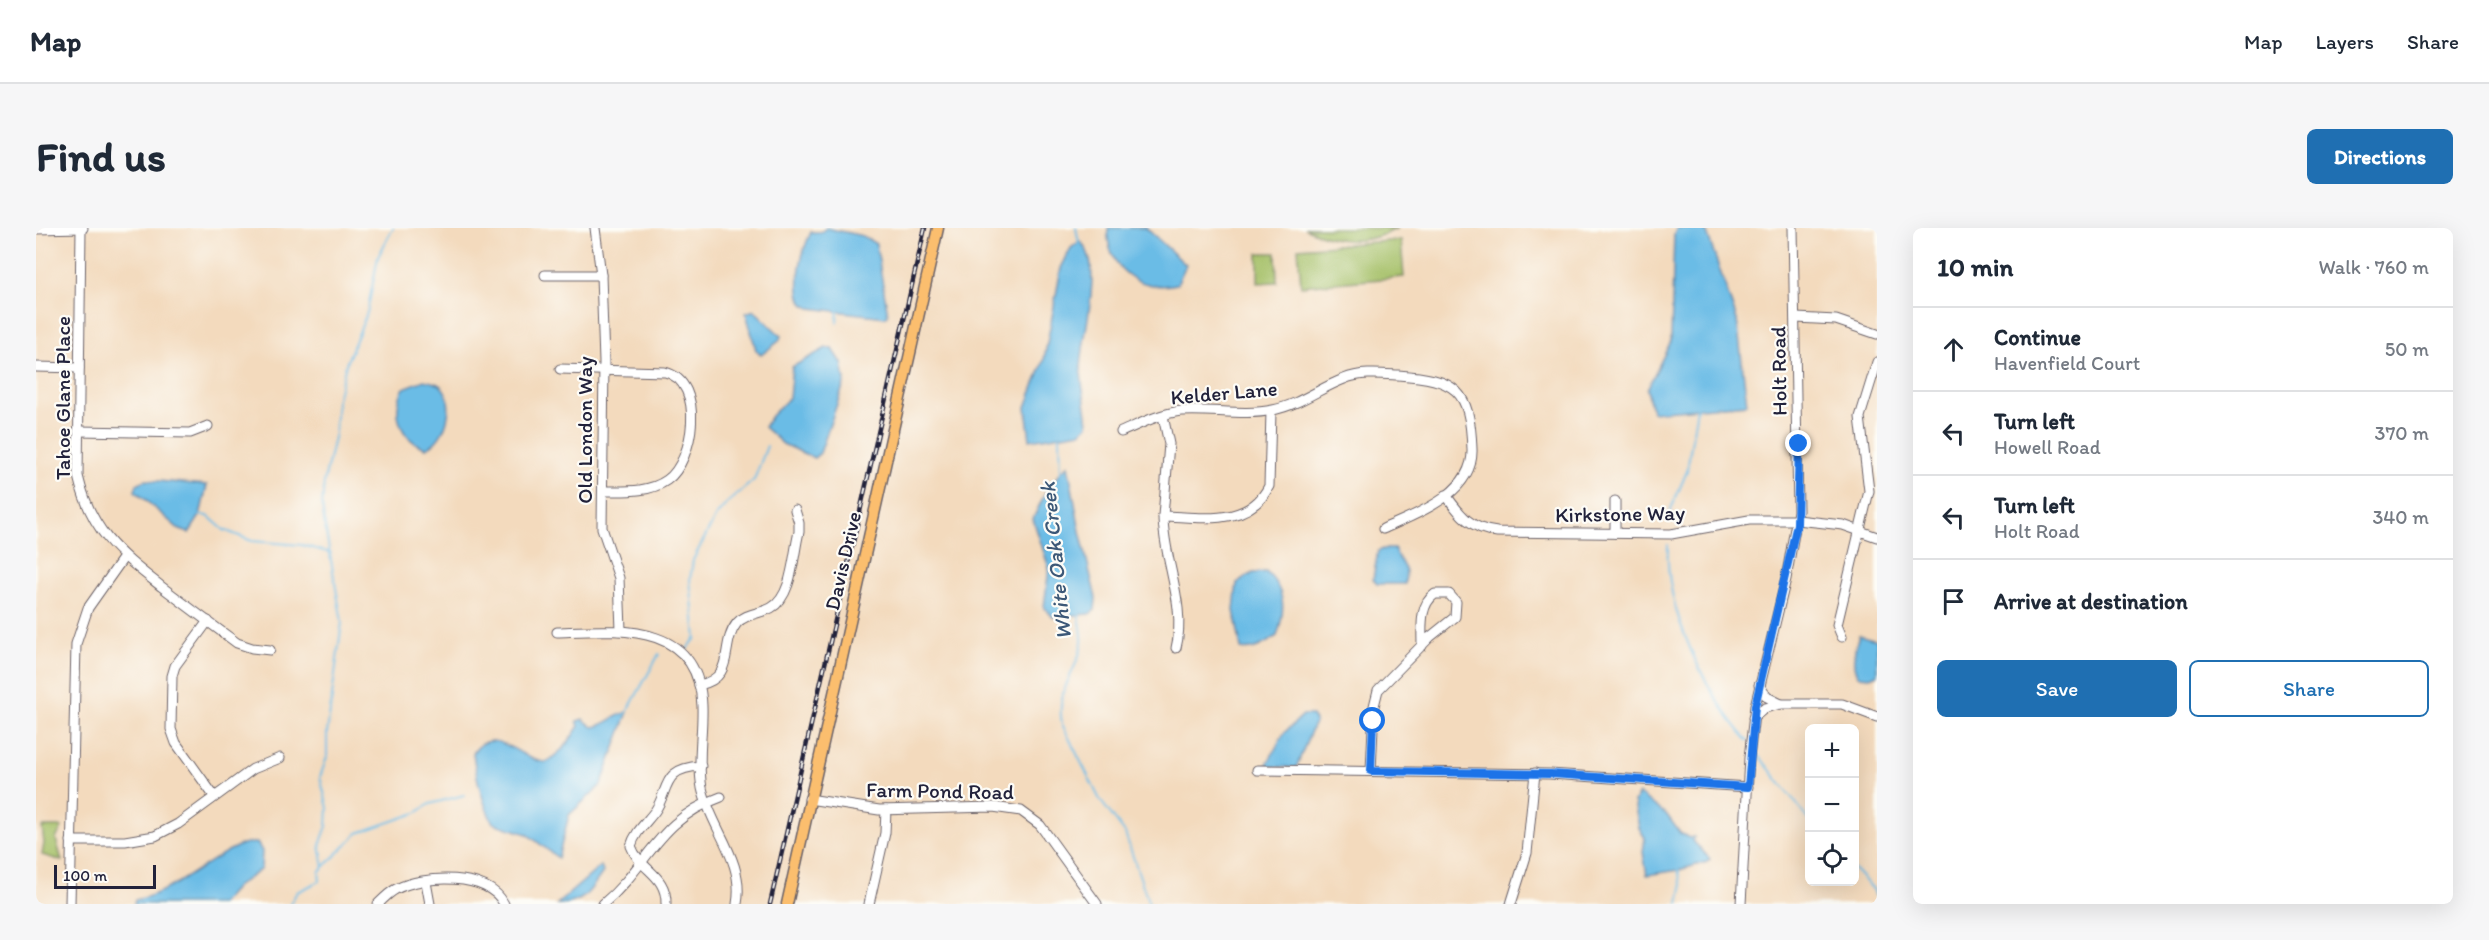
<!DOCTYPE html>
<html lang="en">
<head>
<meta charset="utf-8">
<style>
  body { margin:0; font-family:Itim,sans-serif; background:#f6f6f7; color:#1f2937 }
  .controls { position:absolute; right:18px; bottom:18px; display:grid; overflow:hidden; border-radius:9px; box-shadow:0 6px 24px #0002 }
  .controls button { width:54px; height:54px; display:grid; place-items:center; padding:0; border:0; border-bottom:2px solid #e0e1e3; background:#fff; color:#1f2937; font:30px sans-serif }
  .scale { position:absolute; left:18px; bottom:15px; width:102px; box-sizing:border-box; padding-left:6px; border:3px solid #22223b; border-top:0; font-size:16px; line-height:21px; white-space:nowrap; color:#22223b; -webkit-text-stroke:4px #fdfcf7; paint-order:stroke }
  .stop { position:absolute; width:18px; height:18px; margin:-14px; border:4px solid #1a73e8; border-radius:50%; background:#fff }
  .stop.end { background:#1a73e8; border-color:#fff; box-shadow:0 2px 6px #0008 }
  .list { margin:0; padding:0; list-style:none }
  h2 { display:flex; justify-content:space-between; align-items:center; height:78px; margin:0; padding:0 24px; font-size:26px }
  h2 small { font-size:20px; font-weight:400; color:#747a83 }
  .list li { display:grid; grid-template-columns:39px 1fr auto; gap:18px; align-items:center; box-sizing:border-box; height:84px; padding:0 24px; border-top:2px solid #e0e1e3 }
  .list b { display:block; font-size:22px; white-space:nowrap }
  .list p { margin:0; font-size:20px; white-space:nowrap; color:#747a83 }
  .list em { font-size:20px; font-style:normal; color:#747a83 }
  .actions { display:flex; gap:12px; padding:18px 24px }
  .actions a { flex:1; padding:14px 0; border:2px solid #1f6fb2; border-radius:9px; text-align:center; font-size:21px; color:#1f6fb2 }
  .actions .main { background:#1f6fb2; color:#fff }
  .icon { flex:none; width:33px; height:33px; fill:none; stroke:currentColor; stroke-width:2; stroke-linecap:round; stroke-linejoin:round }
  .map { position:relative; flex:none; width:1841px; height:676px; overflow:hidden; border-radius:9px }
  header { display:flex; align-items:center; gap:36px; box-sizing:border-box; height:84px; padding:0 30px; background:#fff; border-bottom:2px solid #e0e1e3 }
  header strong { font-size:28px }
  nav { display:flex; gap:33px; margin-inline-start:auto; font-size:21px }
  .intro { display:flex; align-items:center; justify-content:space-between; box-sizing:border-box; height:144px; padding:0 36px }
  h1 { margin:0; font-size:42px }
  .button { padding:15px 27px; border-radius:9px; background:#1f6fb2; color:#fff; font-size:21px; font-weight:700 }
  main { display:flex; gap:36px; padding:0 36px }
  aside { flex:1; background:#fff; border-radius:9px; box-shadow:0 6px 24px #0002 }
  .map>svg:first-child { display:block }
  .green { fill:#a4bf66; stroke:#637050; stroke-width:1.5 }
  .water { fill:#6bbce6; stroke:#466f90; stroke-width:1.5 }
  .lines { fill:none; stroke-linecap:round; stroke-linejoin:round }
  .stream { stroke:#6bbce6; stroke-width:2 }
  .minor-casing { stroke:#6b6268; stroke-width:11 }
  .major-casing { stroke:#6b6268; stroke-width:13 }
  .minor { stroke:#fff; stroke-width:9 }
  .major { stroke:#fbbe6e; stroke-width:10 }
  .rail-casing { stroke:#22223b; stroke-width:4.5 }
  .rail { stroke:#fdfcf7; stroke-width:2; stroke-dasharray:7; stroke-linecap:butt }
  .route { stroke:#1a73e8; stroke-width:8 }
  .labels { text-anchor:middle; stroke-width:4.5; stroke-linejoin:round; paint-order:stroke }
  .street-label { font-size:21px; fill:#22223b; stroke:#fdfcf7 }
  .water-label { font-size:22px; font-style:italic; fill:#3c5877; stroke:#fdfcf7 }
</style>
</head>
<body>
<header>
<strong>Map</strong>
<nav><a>Map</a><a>Layers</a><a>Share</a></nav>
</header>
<div class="intro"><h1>Find us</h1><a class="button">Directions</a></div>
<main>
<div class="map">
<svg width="1841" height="676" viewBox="0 0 1841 676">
  <rect width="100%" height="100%" fill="#fdfcf7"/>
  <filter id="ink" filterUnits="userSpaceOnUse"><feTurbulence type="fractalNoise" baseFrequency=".0167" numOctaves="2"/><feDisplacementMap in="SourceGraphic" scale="12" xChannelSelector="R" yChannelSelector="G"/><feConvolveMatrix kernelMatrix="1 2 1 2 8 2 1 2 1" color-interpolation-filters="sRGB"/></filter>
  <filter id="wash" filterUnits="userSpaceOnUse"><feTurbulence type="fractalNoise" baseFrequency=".008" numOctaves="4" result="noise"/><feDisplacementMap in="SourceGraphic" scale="24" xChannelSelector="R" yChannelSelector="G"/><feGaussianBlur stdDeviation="1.35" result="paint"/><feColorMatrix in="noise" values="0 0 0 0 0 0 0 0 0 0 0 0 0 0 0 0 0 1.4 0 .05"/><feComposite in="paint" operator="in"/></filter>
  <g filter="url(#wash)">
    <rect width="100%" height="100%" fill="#f3dabd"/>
    <g class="green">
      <path d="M1268 0H1362C1329 18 1301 15 1268 0Z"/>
      <polygon points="1365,12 1368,49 1265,58 1262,20"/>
      <polygon points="1222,25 1240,25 1241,54 1222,55"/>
      <polygon points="6,599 26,599 20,611 26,633 6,627 8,615"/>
    </g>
    <g class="water">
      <path d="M790 0 827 8 840 16 852 87 849 89 774 80 767 76C757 59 766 22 775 4H785Z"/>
      <path d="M1072 0H1110L1150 37 1141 56C1103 65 1069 39 1072 0Z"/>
      <polygon points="1641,0 1666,0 1671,5 1701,92 1711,176 1616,184 1611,161 1635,113 1638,6"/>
      <path d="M1044 13C1070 37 1045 110 1045 141 1045 160 1051 178 1052 197L1045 204 994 212 990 179 1008 132 1025 40 1035 20Z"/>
      <polygon points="718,82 745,108 743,113 725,127 720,122 710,85"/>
      <polygon points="790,120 797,121 806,135 809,153 784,225 778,230 747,216 728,199 735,188 753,170 756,139"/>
      <path d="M388 152C394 153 401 154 405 158 421 174 410 213 390 220 363 211 355 183 368 160Z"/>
      <polygon points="1032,237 1044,303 1060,370 1059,382 1053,386 1017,389 1008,379 1013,340 997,291 1012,259"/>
      <polygon points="109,252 171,257 164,288 153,305 144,302 99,263 101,256"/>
      <polygon points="1347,321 1358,321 1370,343 1369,356 1341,356 1337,351 1342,323"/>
      <path d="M1230 344C1251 362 1249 384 1241 408 1230 415 1218 424 1205 421L1198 382 1201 355 1217 345Z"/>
      <path d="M1823 407 1841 412V446L1834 449 1822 448C1814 437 1819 419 1823 407Z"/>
      <path d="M592 484 565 557 533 587 522 630 491 606 457 595C446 574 440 548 437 525 458 493 486 535 511 534L529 519 543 498 541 493 547 491 557 499C570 498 579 486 592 484Z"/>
      <polygon points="1267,487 1276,487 1279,493 1260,540 1230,538 1248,505"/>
      <polygon points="1603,566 1631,587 1644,605 1653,610 1658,609 1657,613 1674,631 1671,634 1643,642 1611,647 1607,624 1609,610 1603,600 1598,574"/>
      <path d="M210 615H221L226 623 225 641 200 659 185 676H98L99 672C141 664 171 629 210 615Z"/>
      <path d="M565 638 567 644C552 665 549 676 521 676Z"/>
    </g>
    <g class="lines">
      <g class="stream">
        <polyline points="1040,0 1043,15"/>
        <polyline points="801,94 802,81"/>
        <polyline points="1024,208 1025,247"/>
        <polyline points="162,287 172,288 188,302 216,313 266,317 295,325"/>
        <polyline points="1635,292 1635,281 1651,243 1661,179"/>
        <path d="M1632 317C1628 382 1670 466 1712 513"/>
        <path d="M1043 387C1044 396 1047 406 1046 415 1042 444 1019 460 1026 496L1064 572 1089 605 1113 676"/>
        <polyline points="651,421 660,410 654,352 657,332 680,288 691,275 718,252 731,218"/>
        <polyline points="590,486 623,426"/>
        <polyline points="1717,520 1774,593"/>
        <polyline points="288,639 284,617 291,598 292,580 284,549 291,529 291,505 306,394 289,299 286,278 288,254 299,205 301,171 310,136 331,85 342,29 357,0"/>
        <polyline points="1642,641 1646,660 1643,676"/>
        <polyline points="1818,641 1837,661 1841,671"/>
        <polyline points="254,676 261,664 284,653 283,644 322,605 380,585 394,576 428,567"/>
      </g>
    </g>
  </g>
  <g filter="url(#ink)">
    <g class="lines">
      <g class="minor-casing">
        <g id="minor">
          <path d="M45 0 42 248C55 304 83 325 126 359 151 378 175 396 201 415L216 420 234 422"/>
          <polyline points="559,0 565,47 568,134 566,300 583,350 585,402"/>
          <polyline points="0,1 47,0"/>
          <polyline points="509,47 565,47"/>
          <polyline points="1760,90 1800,92 1841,106"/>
          <polyline points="0,139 43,140"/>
          <path d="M524 141 629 144C670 154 658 233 631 252 613 265 588 263 567 263"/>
          <path d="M1127 188 1133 216 1127 288C1165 289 1213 299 1233 258L1235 183"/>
          <polyline points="42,203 154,205 172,198"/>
          <path d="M1085 204C1104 196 1125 185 1146 183 1176 181 1208 188 1237 182 1263 177 1284 160 1308 151 1325 144 1344 146 1362 147 1420 151 1434 161 1436 221 1438 266 1380 286 1347 301"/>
          <path d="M1410 267C1424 287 1435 301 1461 304L1635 306 1713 292H1761L1807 297 1841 309"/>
          <polyline points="1579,273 1579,305"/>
          <path d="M1127 288C1127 331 1151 377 1140 420"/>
          <polyline points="172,393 139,438 136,448 135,501 140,515 178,568"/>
          <path d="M521 404C580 402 663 392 666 478 667 504 661 534 666 560 675 601 709 632 701 676"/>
          <polyline points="1806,409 1801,397 1833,263 1824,189 1841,134"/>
          <path d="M663 457C701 449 683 417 701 395 710 385 724 386 735 380 757 368 757 326 763 304V295L759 282"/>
          <polyline points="1745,476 1806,476 1841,489"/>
          <polyline points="1717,490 1729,480 1745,476 1731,469 1723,457"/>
          <polyline points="1221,542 1514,546 1712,559"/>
          <path d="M1335 543 1338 478 1342 462 1394 409 1419 389 1420 374 1413 366H1399C1383 377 1386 400 1386 418"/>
          <polyline points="773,571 843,582 957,579 985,583 1004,597 1061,676"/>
          <polyline points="35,613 89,613 119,608 142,596 217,541 244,530"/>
          <polyline points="390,654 394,676"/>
          <polyline points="34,676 40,416 52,380 88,329"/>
          <path d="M342 676C347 671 354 664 360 661 388 647 453 644 468 676"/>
          <path d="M567 676C614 636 621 592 685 569"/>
          <path d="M630 676C631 646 604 643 595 618 599 604 610 595 619 583 634 561 625 540 665 538"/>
          <polyline points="833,676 849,605 850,582"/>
          <polyline points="1475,676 1491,625 1499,545"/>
          <polyline points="1705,676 1713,530 1719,478 1750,351 1762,283 1757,0"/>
        </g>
      </g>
      <g class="major-casing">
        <polyline id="major" points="751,676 902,0"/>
      </g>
      <use href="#minor" class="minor"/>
      <use href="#major" class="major"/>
      <g class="rail-casing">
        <polyline id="rail" points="734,676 889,0"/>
      </g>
      <use href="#rail" class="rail"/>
    </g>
  </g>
  <g class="lines" filter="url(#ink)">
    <polyline class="route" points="1337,493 1335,543 1515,546 1712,559 1719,478 1761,296 1763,216"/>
  </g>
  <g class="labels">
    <g class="street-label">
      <text transform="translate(1743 143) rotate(-91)" y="7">Holt Road</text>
      <text transform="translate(1188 165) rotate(-5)" y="7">Kelder Lane</text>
      <text transform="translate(27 170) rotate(-90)" y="7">Tahoe Glane Place</text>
      <text transform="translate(549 202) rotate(-90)" y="7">Old London Way</text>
      <text transform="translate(1584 286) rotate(-1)" y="7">Kirkstone Way</text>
      <text transform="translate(807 333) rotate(-77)" y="7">Davis Drive</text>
      <text transform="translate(904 563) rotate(1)" y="7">Farm Pond Road</text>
    </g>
    <g class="water-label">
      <text transform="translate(1019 333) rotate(-96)" y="8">White Oak Creek</text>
    </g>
  </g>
</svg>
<div class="controls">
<button>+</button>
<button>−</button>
<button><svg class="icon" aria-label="locate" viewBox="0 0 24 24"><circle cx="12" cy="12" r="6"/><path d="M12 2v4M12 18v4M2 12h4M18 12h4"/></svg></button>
</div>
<div class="scale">100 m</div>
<div class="stop" style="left:1337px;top:493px"></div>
<div class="stop end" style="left:1763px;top:216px"></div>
</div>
<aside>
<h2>10 min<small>Walk · 760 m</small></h2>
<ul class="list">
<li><svg class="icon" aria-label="ahead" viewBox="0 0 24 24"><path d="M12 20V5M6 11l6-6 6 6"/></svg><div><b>Continue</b><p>Havenfield Court</p></div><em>50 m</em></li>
<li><svg class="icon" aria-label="left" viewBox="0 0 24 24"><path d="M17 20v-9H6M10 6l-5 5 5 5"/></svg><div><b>Turn left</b><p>Howell Road</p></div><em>370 m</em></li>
<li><svg class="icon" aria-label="left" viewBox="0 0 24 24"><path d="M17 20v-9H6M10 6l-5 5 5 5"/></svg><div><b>Turn left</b><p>Holt Road</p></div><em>340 m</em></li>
<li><svg class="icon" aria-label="arrive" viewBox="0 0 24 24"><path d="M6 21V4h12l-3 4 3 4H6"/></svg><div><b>Arrive at destination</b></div></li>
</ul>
<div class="actions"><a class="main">Save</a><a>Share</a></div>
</aside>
</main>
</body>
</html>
